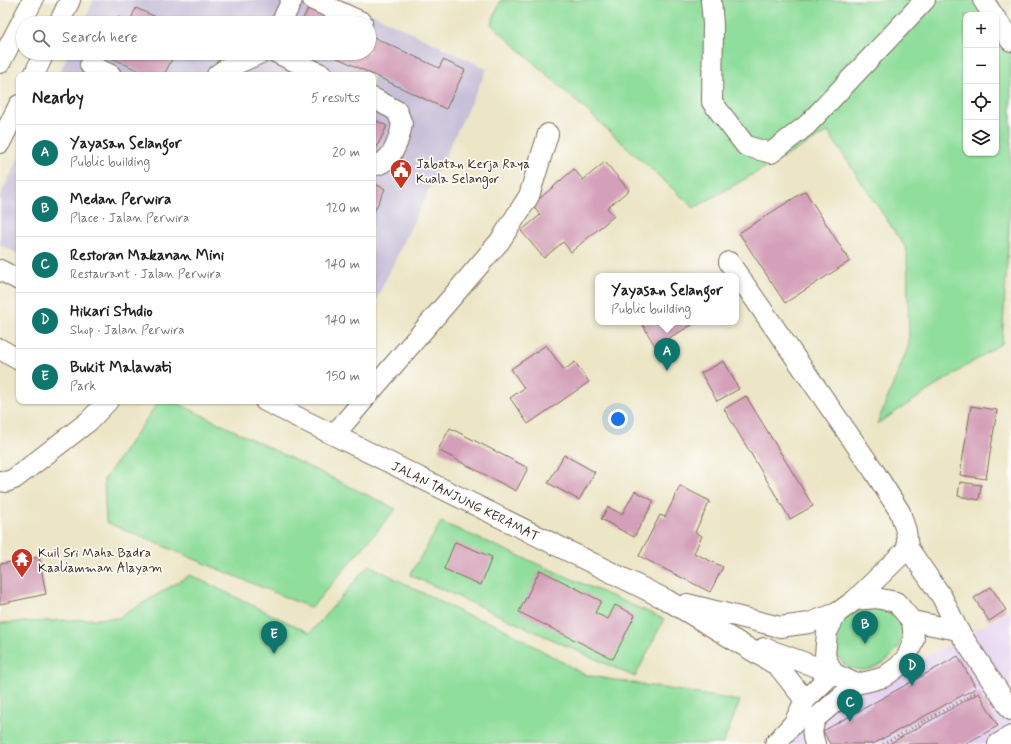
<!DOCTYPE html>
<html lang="en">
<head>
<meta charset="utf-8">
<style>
  body { margin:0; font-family:Mynerve,sans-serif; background:#f2f2f2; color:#202124 }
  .controls { position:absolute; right:12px; top:12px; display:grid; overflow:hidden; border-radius:8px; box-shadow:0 1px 3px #0004 }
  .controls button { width:36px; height:36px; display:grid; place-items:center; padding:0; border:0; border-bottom:1px solid #e0e0e0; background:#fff; color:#202124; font:20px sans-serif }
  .you { position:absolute; left:618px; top:419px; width:14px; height:14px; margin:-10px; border:3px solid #fff; border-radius:50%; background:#1a73e8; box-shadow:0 0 0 6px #1a73e833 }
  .badge { display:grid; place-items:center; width:26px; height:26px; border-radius:50%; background:#0f766e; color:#fff; font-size:13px; font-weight:700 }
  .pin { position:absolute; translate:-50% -33px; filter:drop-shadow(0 1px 2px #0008) }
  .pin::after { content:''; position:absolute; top:21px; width:14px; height:12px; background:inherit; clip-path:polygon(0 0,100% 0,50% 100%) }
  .popup { position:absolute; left:595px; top:273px; width:144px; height:52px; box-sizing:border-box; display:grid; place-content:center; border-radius:8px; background:#fff; filter:drop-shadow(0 1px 3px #0005); font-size:13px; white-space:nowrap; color:#757577 }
  .popup b { font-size:15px; color:#202124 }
  .popup::after { content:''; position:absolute; left:50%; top:100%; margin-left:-8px; border:8px solid transparent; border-top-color:#fff }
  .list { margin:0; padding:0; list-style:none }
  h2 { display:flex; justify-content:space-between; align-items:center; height:52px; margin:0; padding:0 16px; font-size:17px }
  h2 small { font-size:13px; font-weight:400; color:#757577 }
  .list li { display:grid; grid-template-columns:26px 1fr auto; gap:12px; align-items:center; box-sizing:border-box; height:56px; padding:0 16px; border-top:1px solid #e0e0e0 }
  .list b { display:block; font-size:15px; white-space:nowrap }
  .list p { margin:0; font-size:13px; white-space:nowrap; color:#757577 }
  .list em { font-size:13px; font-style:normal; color:#757577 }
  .icon { flex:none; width:22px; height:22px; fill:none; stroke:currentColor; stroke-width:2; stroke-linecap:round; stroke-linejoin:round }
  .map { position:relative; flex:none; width:1011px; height:744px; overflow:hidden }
  .search { position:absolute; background:#fff; box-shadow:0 1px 3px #0004; left:16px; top:16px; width:360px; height:44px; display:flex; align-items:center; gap:10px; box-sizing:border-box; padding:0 14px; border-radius:22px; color:#757577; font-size:15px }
  .panel { position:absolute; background:#fff; box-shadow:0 1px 3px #0004; left:16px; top:72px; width:360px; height:332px; border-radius:8px }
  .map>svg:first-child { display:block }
  .built { fill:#e5d3f1 }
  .industrial { fill:#c7c0d9 }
  .green { fill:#90de9c; stroke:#66845d; fill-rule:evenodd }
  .building { fill:#d4a0b9 }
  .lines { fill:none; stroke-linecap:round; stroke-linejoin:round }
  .minor-casing { stroke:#796b59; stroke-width:22 }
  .path { stroke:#796b59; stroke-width:2.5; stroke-dasharray:1 3; stroke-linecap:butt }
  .minor { stroke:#fff; stroke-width:20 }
  .labels { text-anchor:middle; stroke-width:3.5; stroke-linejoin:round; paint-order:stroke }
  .poi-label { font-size:13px; fill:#3b2a1e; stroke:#fdfcf7; text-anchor:start }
  .street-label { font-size:13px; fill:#3b2a1e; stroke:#fdfcf7 }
</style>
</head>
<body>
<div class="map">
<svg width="1011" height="744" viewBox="0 0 1011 744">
  <rect width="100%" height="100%" fill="#fdfcf7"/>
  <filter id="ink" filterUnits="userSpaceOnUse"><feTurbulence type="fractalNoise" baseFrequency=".025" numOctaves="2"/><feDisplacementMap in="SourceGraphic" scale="8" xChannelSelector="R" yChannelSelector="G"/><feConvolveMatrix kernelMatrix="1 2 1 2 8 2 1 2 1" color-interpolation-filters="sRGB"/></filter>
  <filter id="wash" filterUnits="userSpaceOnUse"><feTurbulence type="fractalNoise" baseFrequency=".012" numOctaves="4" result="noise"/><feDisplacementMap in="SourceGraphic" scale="16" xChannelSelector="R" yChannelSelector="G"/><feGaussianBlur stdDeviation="0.9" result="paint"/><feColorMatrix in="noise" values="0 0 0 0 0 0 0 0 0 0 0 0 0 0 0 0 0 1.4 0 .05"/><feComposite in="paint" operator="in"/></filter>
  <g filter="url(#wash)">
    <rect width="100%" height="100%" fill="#ece5c6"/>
    <polygon class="built" points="1011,611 1011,744 764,744"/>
    <g class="industrial">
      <polygon points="94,0 343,0 487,69 373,306 373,75 58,75 69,53 369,53 369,23 83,23"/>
      <polygon points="19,157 19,254 0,245 0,197"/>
    </g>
    <g class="green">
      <path d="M501 0H996L1011 22V195L1002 343 877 424 909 345 907 250 828 132 694 208 491 24ZM966 15H996V153H966Z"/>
      <polygon points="159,401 173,401 396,509 311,608 106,522 104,480"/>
      <polygon points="441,522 664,619 635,677 410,575"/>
      <polygon points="369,565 466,615 497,625 585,675 740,701 723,744 0,744 0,623 118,618 190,575 310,633"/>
      <path d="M873 608C942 620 874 694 842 662 839 659 834 653 834 649 833 642 836 632 838 625 849 615 858 610 873 608Z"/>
    </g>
    <g id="blocks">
      <g class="building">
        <polygon points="309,7 343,23 301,23"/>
        <polygon points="136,8 169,23 115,23 118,17 129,23"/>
        <polygon points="369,35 439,68 443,60 465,70 446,109 327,53 369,53"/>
        <polygon points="101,53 175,53 164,75 148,75"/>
        <polygon points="373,119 387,126 373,155"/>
        <polygon points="605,162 629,190 607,208 614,216 571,252 563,242 544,258 521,231 540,215 532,205 574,169 583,180"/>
        <polygon points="373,183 385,189 373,214"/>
        <polygon points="805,191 850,261 785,303 739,233"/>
        <polygon points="641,322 697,322 655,346"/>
        <polygon points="546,345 564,370 575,362 589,382 528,424 510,398 524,388 511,369"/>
        <polygon points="724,361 739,389 717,401 701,373"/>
        <polygon points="746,396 813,506 790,519 724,409"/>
        <polygon points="971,406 997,410 986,479 960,475"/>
        <polygon points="450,428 528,468 516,491 438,450"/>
        <polygon points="564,455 595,472 579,500 548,483"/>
        <polygon points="960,482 981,485 979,500 958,496"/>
        <polygon points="680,486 710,501 695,532 702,536 694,553 723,567 710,592 639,556 660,515 665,517"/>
        <polygon points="635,491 654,501 634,537 601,519 608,507 622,514"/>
        <polygon points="455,542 492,557 481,585 444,569"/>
        <polygon points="39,557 46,594 0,604 0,564"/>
        <polygon points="540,570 601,601 595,613 608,619 615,605 635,615 613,659 519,612"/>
        <polygon points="991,587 1006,610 989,621 974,598"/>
        <polygon points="958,656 976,688 873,744 830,744 823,731"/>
        <polygon points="979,693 998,726 965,744 889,744"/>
      </g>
    </g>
  </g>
  <g filter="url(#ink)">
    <use href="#blocks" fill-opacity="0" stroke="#796b59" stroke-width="1"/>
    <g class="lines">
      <g class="minor-casing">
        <g id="minor">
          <polyline points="313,0 362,22"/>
          <polyline points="711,0 713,24 712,102 746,146 771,153 807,125 925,0"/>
          <polyline points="983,0 993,15"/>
          <polyline points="996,19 1011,41"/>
          <polyline points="59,23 70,0"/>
          <polyline points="281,23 292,0"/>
          <polyline points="277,53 323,75"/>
          <polyline points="0,63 33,0"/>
          <polyline points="90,65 111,75"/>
          <polyline points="34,75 44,53"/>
          <polyline points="217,75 227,68 261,53"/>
          <path d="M373 98 397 111 402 124C399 141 392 163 373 166"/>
          <polyline points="0,143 19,105"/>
          <polyline points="729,262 874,471 900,512 906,531 908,548 942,597 958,630 1011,710"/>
          <polyline points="0,270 19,280"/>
          <polyline points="0,349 19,360"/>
          <polyline points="373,389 500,241 529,196 548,134"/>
          <path id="s1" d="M265 401 667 600 778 666 805 700"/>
          <polyline points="334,435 363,401"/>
          <polyline points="0,481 6,482 14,479 89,421 108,401"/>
          <polygon points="876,598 896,602 912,621 914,639 907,657 899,666 884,677 870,681 856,684 833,673 825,656 827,632 837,613 855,600"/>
          <polyline points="855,600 908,548"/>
          <polyline points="687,604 780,627 809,623 837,613"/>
          <polyline points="912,621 958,630"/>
          <polyline points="764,648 833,673 805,700 794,723 775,744"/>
          <path d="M815 744C811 734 812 727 816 718L856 684"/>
          <polyline points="998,744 1011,736"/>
        </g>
      </g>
      <polyline class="path" points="883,744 977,692"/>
      <use href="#minor" class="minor"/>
    </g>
  </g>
  <defs>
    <g id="civic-pin" transform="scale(1.15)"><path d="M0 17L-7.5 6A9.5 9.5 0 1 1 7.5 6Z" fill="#c8321e" stroke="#fdfcf7"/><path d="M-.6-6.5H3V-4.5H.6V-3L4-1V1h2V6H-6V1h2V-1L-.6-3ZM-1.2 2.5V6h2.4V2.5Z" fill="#fff"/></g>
    <g id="temple-pin" transform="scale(1.15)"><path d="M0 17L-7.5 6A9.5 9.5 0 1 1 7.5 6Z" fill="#c8321e" stroke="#fdfcf7"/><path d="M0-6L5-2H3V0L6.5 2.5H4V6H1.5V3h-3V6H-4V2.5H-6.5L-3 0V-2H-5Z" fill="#fff"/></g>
  </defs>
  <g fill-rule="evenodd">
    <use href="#civic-pin" x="401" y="170"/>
    <use href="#temple-pin" x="22" y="559"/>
  </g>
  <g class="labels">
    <g class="poi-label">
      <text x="416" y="168">Jabatan Kerja Raya<tspan x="416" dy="15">Kuala Selangor</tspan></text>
      <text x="38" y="557">Kuil Sri Maha Badra<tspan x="38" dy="15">Kaaliamman Alayam</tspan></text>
    </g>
    <g class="street-label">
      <text dy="5" stroke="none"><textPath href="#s1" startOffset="224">JALAN TANJUNG KERAMAT</textPath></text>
    </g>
  </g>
</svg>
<div class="controls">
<button>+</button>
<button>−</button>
<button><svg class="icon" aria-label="locate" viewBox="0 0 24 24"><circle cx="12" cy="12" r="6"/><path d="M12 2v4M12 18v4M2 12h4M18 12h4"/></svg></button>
<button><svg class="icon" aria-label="layers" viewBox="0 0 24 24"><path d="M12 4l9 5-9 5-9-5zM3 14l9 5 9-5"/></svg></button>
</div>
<div class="you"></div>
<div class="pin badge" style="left:667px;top:371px">A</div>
<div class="popup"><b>Yayasan Selangor</b>Public building</div>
<div class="pin badge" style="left:865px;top:644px">B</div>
<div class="pin badge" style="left:850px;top:722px">C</div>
<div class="pin badge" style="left:912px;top:686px">D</div>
<div class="pin badge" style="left:274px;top:654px">E</div>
<div class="search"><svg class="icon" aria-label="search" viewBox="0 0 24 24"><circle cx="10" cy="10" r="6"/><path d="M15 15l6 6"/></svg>Search here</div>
<section class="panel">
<h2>Nearby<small>5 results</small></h2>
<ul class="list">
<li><span class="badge">A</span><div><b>Yayasan Selangor</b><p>Public building</p></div><em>20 m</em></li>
<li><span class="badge">B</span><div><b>Medan Perwira</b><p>Place · Jalan Perwira</p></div><em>120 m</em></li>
<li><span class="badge">C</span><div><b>Restoran Makanan Mini</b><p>Restaurant · Jalan Perwira</p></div><em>140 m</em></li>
<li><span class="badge">D</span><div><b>Hikari Studio</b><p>Shop · Jalan Perwira</p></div><em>140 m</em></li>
<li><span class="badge">E</span><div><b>Bukit Malawati</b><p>Park</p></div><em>150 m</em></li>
</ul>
</section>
</div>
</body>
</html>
